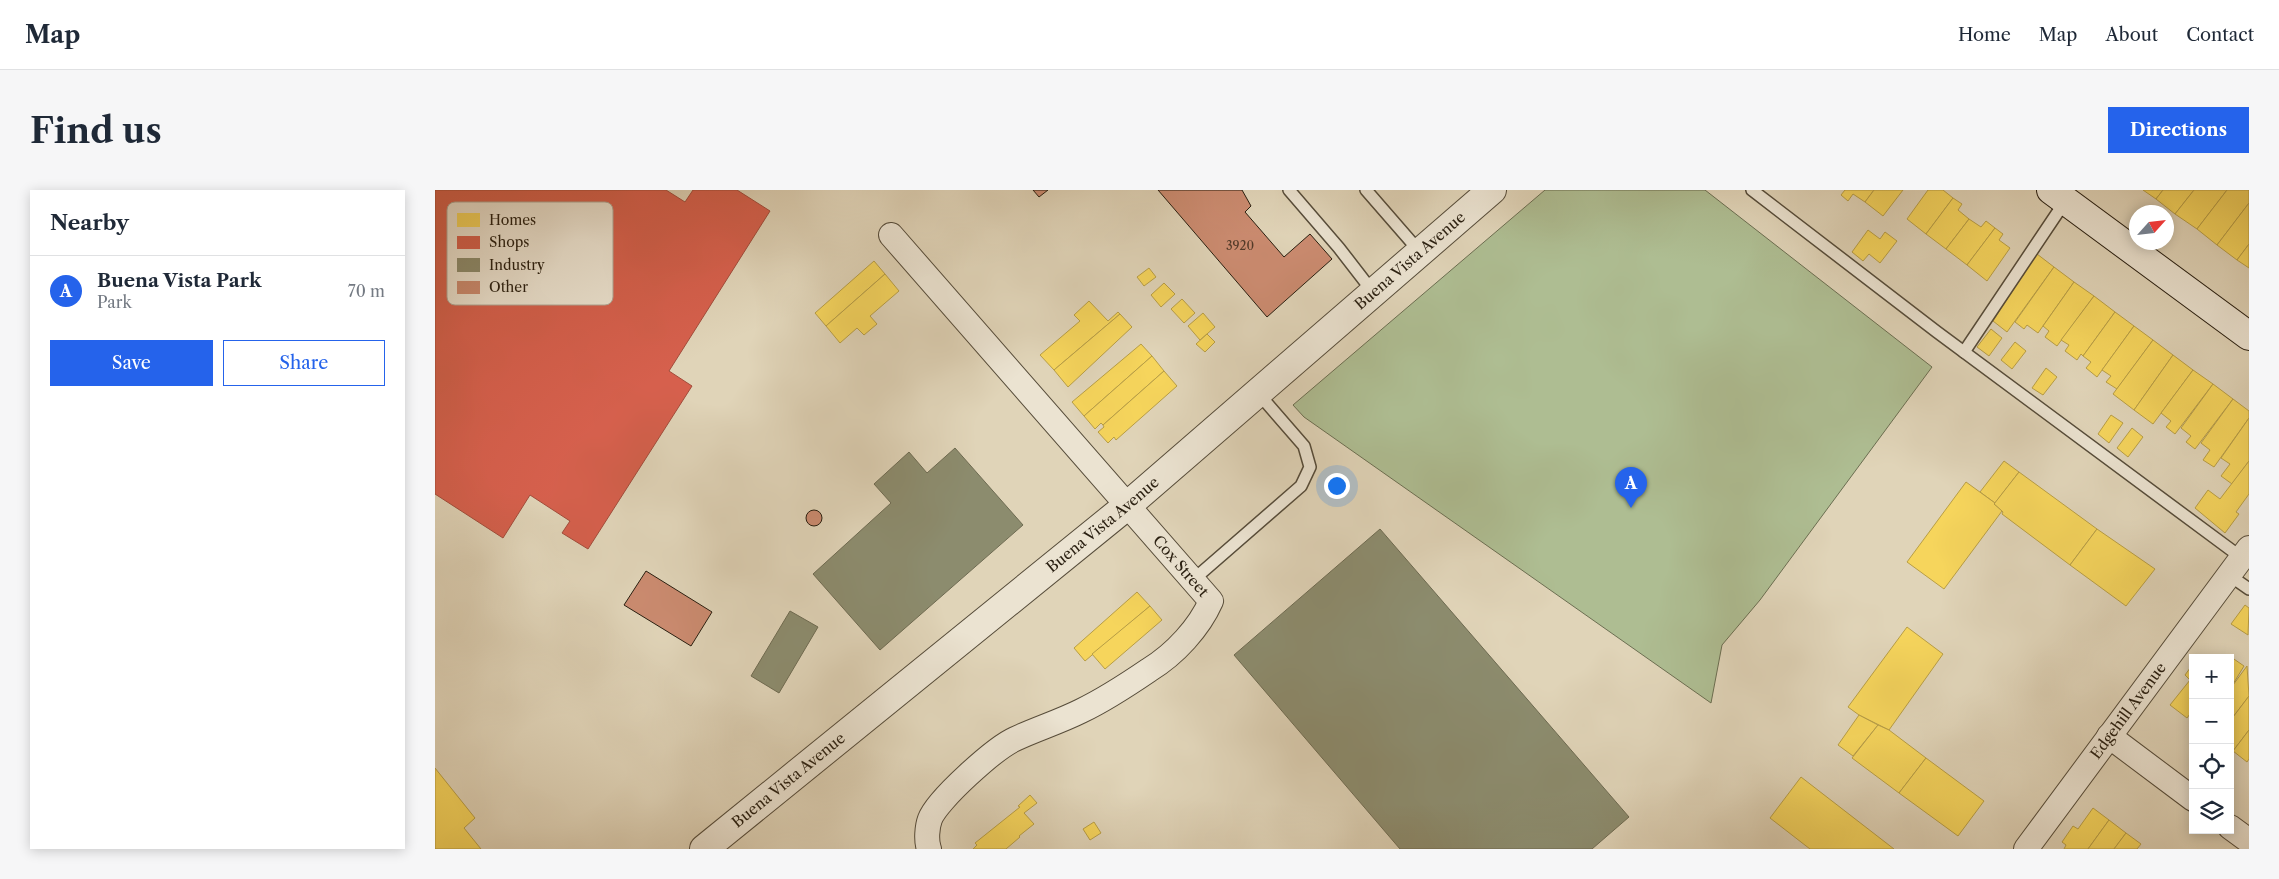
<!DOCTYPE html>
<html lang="en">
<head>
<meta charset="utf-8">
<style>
  body { margin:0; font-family:"Libre Caslon Text",serif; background:#f6f6f7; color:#1f2937 }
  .controls { position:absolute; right:15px; bottom:15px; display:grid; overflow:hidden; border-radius:0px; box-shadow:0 2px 12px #0003 }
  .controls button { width:45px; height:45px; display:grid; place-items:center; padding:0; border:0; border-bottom:1px solid #e0e1e3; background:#fff; color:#1f2937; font:25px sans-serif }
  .compass { position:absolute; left:1694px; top:15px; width:45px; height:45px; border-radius:50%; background:#fff; box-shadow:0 2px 12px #0003; rotate:63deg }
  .you { position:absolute; left:901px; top:295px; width:18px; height:18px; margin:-12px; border:4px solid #fff; border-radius:50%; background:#1a73e8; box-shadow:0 0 0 8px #1a73e833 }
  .badge { display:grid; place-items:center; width:32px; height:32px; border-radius:50%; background:#2563eb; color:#fff; font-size:16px; font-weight:700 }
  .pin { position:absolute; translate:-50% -41px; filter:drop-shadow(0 1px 2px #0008) }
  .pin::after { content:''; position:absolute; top:26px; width:18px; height:15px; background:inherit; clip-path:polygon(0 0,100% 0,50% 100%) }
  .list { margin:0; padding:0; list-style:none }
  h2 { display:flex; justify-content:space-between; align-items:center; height:65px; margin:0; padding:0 20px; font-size:21px }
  h2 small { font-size:16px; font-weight:400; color:#747a83 }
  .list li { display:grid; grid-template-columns:32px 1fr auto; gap:15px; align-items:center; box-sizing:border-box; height:70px; padding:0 20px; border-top:1px solid #e0e1e3 }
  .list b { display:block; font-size:19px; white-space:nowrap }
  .list p { margin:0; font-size:16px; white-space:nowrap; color:#747a83 }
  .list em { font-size:16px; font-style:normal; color:#747a83 }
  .actions { display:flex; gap:10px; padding:15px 20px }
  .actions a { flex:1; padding:11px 0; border:1px solid #2563eb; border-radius:0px; text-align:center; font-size:18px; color:#2563eb }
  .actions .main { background:#2563eb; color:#fff }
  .icon { flex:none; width:28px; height:28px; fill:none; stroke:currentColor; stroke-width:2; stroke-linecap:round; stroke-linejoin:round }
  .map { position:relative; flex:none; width:1814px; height:659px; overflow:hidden; border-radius:0px }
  header { display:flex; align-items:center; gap:30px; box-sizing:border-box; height:70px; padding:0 25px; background:#fff; border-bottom:1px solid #e0e1e3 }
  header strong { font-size:24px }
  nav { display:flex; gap:28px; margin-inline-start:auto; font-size:18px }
  .intro { display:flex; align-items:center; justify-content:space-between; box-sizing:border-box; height:120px; padding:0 30px }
  h1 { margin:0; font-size:35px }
  .button { padding:12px 22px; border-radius:0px; background:#2563eb; color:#fff; font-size:18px; font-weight:700 }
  main { display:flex; gap:30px; padding:0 30px }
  aside { flex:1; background:#fff; border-radius:0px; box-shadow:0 2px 12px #0003 }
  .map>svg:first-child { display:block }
  .green { fill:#aebd92; stroke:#6b6e51 }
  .homes { fill:#f6d55c; stroke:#b89e45 }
  .shops { fill:#d6604d; stroke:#a24c3b }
  .industry { fill:#8c8c6e; stroke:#6e6b52 }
  .building { fill:#cb8b70; stroke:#281e10 }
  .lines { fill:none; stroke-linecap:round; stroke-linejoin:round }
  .service-casing { stroke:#564c3a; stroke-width:14 }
  .minor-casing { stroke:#564c3a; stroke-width:26 }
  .tertiary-casing { stroke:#564c3a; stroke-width:30 }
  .secondary-casing { stroke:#281e10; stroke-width:30 }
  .service { stroke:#ebe3d1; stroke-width:11 }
  .minor { stroke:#ebe3d1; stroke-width:24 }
  .tertiary { stroke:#ebe3d1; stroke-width:28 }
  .secondary { stroke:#ebe3d1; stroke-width:28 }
  .labels { text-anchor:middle; stroke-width:5; stroke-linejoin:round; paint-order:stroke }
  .number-label { font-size:12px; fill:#513928 }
  .street-label { font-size:15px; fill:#281e10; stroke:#ebe3d1 }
  .key { fill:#ebe3d1; stroke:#b0a897; stroke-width:1 }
  .key-label { font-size:14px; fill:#281e10 }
</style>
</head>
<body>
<header>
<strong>Map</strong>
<nav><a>Home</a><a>Map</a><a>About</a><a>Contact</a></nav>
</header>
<div class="intro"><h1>Find us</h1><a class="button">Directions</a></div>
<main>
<aside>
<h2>Nearby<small></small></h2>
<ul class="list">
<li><span class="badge">A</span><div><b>Buena Vista Park</b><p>Park</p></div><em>70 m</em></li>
</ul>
<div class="actions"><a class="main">Save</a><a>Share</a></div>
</aside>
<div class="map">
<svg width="1814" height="659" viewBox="0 0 1814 659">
  <rect width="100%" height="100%" fill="#e0d4b8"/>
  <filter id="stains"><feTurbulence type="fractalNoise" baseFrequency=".004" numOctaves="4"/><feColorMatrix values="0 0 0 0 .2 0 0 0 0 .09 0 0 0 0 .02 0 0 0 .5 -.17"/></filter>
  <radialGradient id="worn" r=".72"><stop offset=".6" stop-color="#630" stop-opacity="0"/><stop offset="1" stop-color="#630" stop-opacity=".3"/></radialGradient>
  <polygon class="green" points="1110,0 1270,0 1497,177 1325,410 1287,455 1276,513 869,227 858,215"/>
  <g class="homes">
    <polygon points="1410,0 1439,0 1430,12 1418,4 1413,11 1406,5"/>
    <polygon points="1439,0 1468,0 1448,26 1430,12"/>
    <polygon points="1493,0 1508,0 1518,8 1491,44 1472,29"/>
    <polygon points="1708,0 1728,0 1721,9"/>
    <polygon points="1728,0 1759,0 1740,24 1721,9"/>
    <polygon points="1759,0 1792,0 1762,39 1740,24"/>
    <polygon points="1792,0 1814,0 1814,13 1782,55 1762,39"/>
    <polygon points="1518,8 1527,14 1523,20 1534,29 1511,59 1491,44"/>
    <polygon points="1814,13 1814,54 1802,70 1782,55"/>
    <polygon points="1534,29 1546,37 1551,31 1560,38 1532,75 1511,59"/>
    <polygon points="1560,38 1568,44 1564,50 1575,58 1552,91 1532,75"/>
    <polygon points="1433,40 1445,49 1450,42 1462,51 1445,73 1434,64 1428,71 1417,62"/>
    <polygon points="1814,54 1814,78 1802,70"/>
    <polygon points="1602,64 1619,77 1572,142 1558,131 1578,100 1575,98 1584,84 1588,86 1594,72 1596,73"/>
    <polygon points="439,71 450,84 391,136 380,123"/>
    <polygon points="1619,77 1639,92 1603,143 1592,135 1589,139 1580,132"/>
    <polygon points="714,78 721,87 709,96 702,87"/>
    <polygon points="450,84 464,101 435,126 442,134 429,145 422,138 405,153 391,136"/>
    <polygon points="1639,92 1659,106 1622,156 1610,147 1614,141 1608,136"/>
    <polygon points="729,93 740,104 726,117 716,105"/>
    <polygon points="1659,106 1680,122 1648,166 1646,164 1642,170 1630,161 1634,155 1626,150"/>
    <polygon points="747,109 760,123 749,133 736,119"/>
    <polygon points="654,111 673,131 683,122 685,124 619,180 605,165 645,131 639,125"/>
    <polygon points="1680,122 1699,136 1662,187 1651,178 1656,172 1648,166"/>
    <polygon points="768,123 780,137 765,150 753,136"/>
    <polygon points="685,124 697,137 633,197 619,180"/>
    <polygon points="1699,136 1718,150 1682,199 1671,192 1676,186 1667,180"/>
    <polygon points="1556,139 1567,148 1554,166 1542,157"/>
    <polygon points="772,144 780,152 770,162 761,154"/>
    <polygon points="1718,150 1738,165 1699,220 1678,204"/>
    <polygon points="1580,152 1591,161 1577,179 1566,170"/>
    <polygon points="706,154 717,166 649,226 637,212"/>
    <polygon points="1738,165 1758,180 1718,234 1699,220"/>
    <polygon points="717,166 729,181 668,235 666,233 660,239 649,226"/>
    <polygon points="1611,178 1622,187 1608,205 1597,198"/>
    <polygon points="1758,180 1778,194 1740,244 1731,237 1736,231 1726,223"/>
    <polygon points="729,181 742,196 681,250 679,247 673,253 663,242 669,237 668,235"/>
    <polygon points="1778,194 1798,209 1760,259 1751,252 1756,246 1746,238"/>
    <polygon points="1798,209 1814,221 1814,228 1779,277 1768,270 1775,260 1766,253"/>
    <polygon points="1676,225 1688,233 1674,253 1663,244"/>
    <polygon points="1814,228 1814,271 1797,294 1786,286 1795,274 1786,268"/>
    <polygon points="1697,238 1708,247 1693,267 1682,258"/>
    <polygon points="1569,271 1584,282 1560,313 1545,302"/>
    <polygon points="1814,271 1814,304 1801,322 1804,324 1790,343 1760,318 1773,300 1785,309"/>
    <polygon points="1584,282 1662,339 1635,375 1567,324 1568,322 1559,314"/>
    <polygon points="1531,292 1560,313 1559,314 1567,321 1509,399 1472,372"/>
    <polygon points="1662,339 1720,379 1691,416 1635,375"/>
    <polygon points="702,402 715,416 650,471 639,458"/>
    <polygon points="1810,415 1814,418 1813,445 1796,434"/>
    <polygon points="715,416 727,430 670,479 657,464"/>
    <polygon points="1472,437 1508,464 1454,540 1424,525 1413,517"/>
    <polygon points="1796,467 1809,476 1795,499 1795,468"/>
    <polygon points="1758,474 1758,520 1752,528 1735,515 1755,490 1750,485"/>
    <polygon points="1812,476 1814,506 1795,531 1795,499"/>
    <polygon points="1814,506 1814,540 1798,561 1795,560 1795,531"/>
    <polygon points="1424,525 1443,535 1418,566 1403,555"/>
    <polygon points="1443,535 1454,540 1491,568 1464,603 1417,568"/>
    <polygon points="1814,540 1814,569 1812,572 1798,561"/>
    <polygon points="1491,568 1549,611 1523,646 1464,603"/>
    <polygon points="0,578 40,628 29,638 46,659 0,659"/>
    <polygon points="1366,587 1459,659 1375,659 1335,628"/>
    <polygon points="595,605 602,613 589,623 599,634 584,646 585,647 571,659 538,659 542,655 540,653 585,617 583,616"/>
    <polygon points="1658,618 1674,630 1653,659 1629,659 1631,655 1627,652 1638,636 1643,639"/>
    <polygon points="1674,630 1691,643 1679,659 1653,659"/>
    <polygon points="659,632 666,643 655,650 648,639"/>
    <polygon points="1691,643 1706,654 1702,659 1679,659"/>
  </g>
  <polygon class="shops" points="0,0 231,0 250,12 258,0 302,0 335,21 234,181 257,196 153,359 127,343 135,331 95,305 68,348 0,304"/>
  <g class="industry">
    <polygon points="520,258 588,335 445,460 378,384 456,313 439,294 474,262 492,283"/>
    <polygon points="945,339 1194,627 1157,659 965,659 799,465"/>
    <polygon points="355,421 383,437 344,503 316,486"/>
  </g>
  <g class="building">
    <polygon points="598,0 613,0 604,7"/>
    <polygon points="723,0 807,0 816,16 810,22 849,67 875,44 897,69 832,127"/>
    <circle cx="379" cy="328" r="8"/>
    <polygon points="211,381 277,422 256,456 189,415"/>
  </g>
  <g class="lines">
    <g class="service-casing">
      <g id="service">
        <polyline points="854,0 904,58 938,102"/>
        <polyline points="931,0 985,62"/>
        <polyline points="1317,0 1502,142 1807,368"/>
        <polyline points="1529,162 1631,10"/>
        <polyline points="1794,385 1814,399"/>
        <polyline points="758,390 866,296 875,277 869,256 823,203"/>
      </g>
    </g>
    <g class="minor-casing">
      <g id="minor">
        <path id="s1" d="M456 45 776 411C764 438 740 464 714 480 692 495 669 510 646 521 624 532 601 539 580 549 560 558 502 610 495 629 492 637 491 651 494 659"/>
        <polyline points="1674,546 1758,609"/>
        <polyline points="1795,637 1814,651"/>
        <path id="s2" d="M1591 659 1814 358"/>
      </g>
    </g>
    <g class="tertiary-casing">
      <g id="tertiary">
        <path id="s3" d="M269 659 693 315 1057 0"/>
      </g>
    </g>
    <g class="secondary-casing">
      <polyline id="secondary" points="1616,0 1814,146"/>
    </g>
    <use href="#service" class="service"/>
    <use href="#minor" class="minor"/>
    <use href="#tertiary" class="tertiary"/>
    <use href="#secondary" class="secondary"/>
  </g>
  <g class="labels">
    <g class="number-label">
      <text x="805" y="60">3920</text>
    </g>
    <g class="street-label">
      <text dy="5" stroke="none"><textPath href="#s3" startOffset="919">Buena Vista Avenue</textPath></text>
      <text dy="5" stroke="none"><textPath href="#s3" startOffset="514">Buena Vista Avenue</textPath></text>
      <text dy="5" stroke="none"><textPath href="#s1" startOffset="440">Cox Street</textPath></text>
      <text dy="5" stroke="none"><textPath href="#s2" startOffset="172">Edgehill Avenue</textPath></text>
      <text dy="5" stroke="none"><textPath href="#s3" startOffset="109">Buena Vista Avenue</textPath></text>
    </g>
  </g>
  <rect x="12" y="12" width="166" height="103" rx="8" class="key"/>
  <rect x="22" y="23" width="23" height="14" fill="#f6d55c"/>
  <rect x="22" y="46" width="23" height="13" fill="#d6604d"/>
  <rect x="22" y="68" width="23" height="14" fill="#8c8c6e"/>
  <rect x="22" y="91" width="23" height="13" fill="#cb8b70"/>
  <g class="key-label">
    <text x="54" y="35">Homes</text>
    <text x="54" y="57">Shops</text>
    <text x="54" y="80">Industry</text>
    <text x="54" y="102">Other</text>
  </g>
  <rect width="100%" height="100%" filter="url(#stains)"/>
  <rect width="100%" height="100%" fill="url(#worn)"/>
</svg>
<div class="controls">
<button>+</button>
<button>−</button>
<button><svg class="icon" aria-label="locate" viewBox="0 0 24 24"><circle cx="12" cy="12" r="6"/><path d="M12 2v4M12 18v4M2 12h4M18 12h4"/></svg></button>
<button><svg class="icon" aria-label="layers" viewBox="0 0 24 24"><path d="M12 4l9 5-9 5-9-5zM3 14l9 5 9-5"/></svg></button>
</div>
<svg class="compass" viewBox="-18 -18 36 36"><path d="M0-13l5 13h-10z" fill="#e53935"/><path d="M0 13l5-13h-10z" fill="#747a83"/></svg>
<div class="you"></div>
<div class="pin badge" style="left:1196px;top:318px">A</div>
</div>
</main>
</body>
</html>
